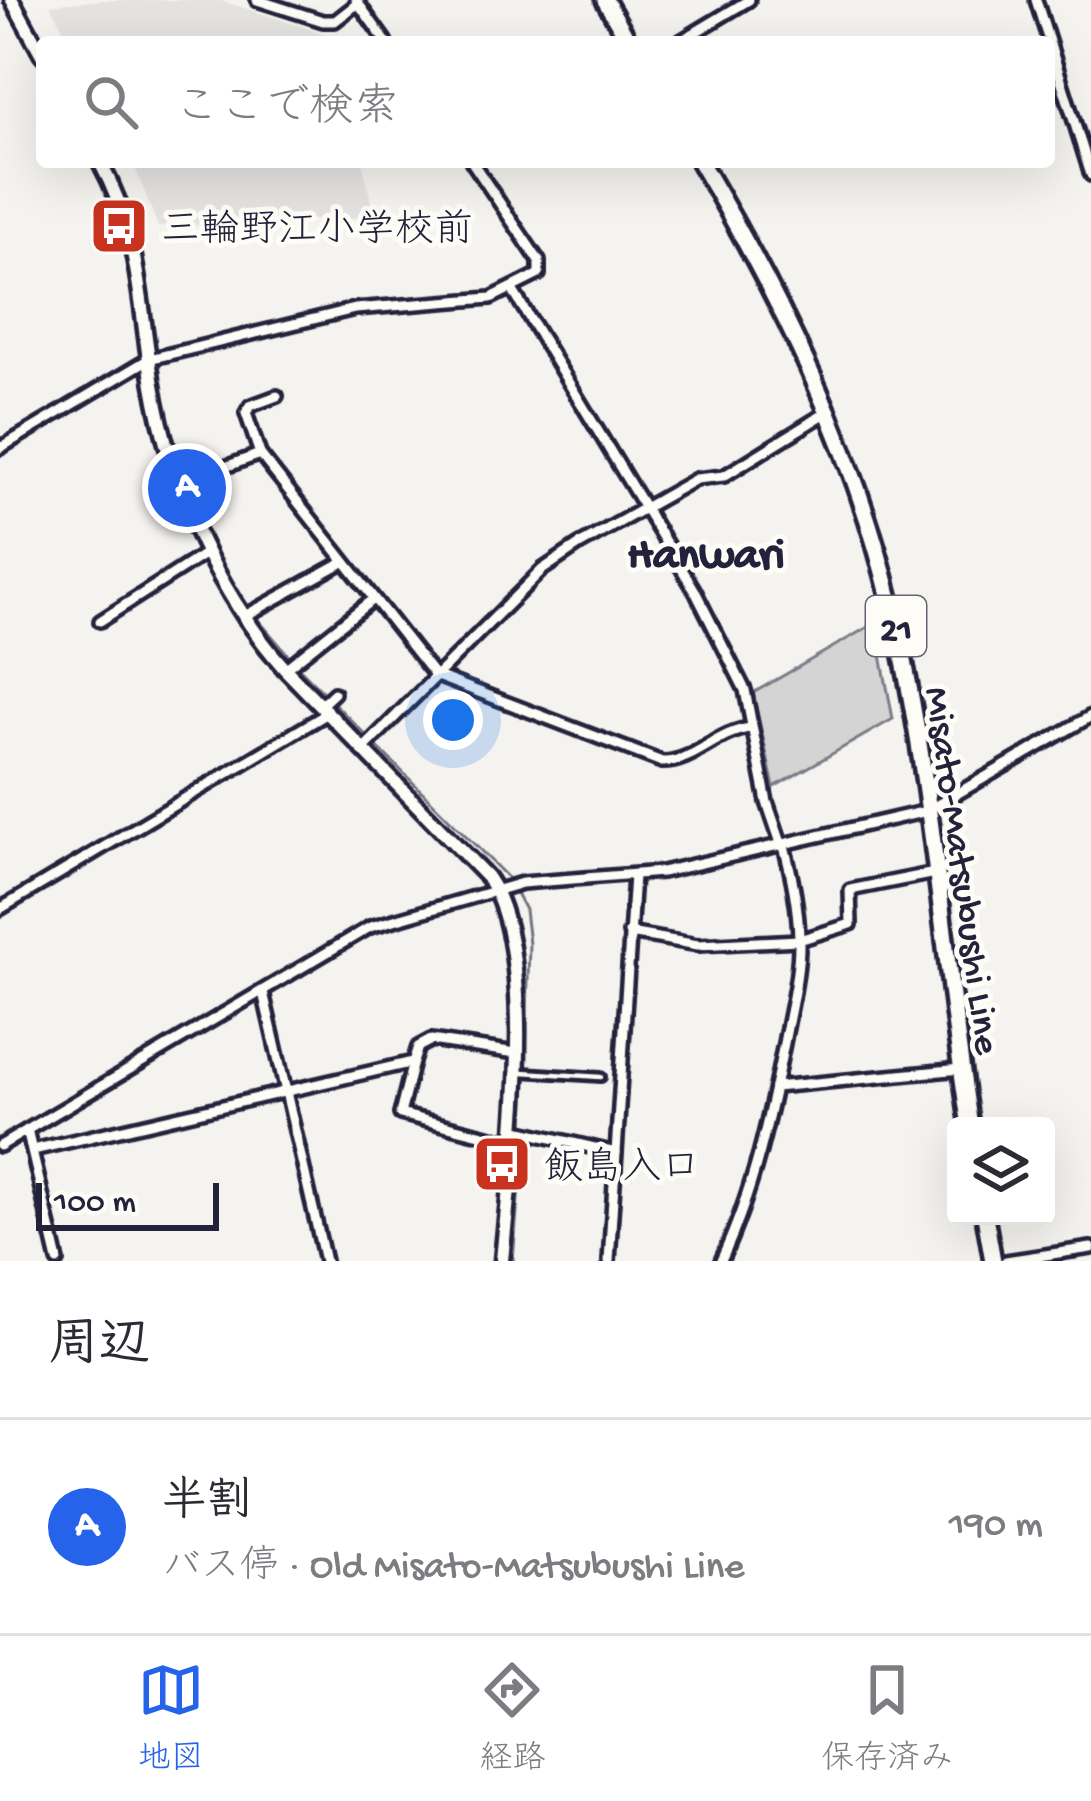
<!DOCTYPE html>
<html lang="ja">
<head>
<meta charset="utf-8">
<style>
  body { margin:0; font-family:"Gochi Hand","Klee One",sans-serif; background:#f2f2f3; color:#2b2b33 }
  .controls { position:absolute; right:36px; bottom:36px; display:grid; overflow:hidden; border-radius:12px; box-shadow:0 12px 48px #0002 }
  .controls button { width:108px; height:108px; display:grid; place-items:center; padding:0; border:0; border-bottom:3px solid #e1e1e2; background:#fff; color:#2b2b33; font:60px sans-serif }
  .scale { position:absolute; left:36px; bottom:30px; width:183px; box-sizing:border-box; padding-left:12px; border:6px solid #22223b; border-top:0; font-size:33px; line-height:42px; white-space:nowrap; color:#22223b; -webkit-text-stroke:9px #fdfcf7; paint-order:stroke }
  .you { position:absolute; left:453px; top:720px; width:42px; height:42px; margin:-30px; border:9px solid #fff; border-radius:50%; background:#1a73e8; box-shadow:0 0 0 18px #1a73e833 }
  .badge { display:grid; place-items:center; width:78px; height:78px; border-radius:50%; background:#2563eb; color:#fff; font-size:39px; font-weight:700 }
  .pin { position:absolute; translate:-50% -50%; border:6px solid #fff; box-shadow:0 3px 12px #0006 }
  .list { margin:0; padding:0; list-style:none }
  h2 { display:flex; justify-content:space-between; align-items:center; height:156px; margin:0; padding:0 48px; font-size:51px }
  h2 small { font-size:39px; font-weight:400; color:#7c7c81 }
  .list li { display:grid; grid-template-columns:78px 1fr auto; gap:36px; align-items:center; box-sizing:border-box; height:216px; padding:0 48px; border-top:3px solid #e1e1e2 }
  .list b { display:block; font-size:45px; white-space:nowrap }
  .list p { margin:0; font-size:39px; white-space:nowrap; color:#7c7c81 }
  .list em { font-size:39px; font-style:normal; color:#7c7c81 }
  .icon { flex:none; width:66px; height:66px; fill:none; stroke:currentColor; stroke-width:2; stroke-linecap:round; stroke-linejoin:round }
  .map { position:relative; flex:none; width:1091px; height:1261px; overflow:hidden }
  .search { position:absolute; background:#fff; box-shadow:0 12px 48px #0002; left:36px; right:36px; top:36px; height:132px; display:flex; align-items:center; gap:30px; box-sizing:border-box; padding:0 42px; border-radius:12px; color:#7c7c81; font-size:45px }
  .sheet { height:372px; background:#fff }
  nav { display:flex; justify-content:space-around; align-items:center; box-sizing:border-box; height:168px; border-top:3px solid #e1e1e2; background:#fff; font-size:33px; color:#7c7c81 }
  nav a { display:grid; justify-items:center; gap:6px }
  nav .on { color:#2563eb }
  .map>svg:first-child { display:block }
  .built { fill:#e4e3e2 }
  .green { fill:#d5d4d5; stroke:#7c7b88; stroke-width:3 }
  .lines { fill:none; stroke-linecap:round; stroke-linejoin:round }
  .stream { stroke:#757582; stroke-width:3 }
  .service-casing { stroke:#22223b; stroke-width:14 }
  .minor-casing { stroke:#22223b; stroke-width:18 }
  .tertiary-casing { stroke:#22223b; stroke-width:21 }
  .primary-casing { stroke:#22223b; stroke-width:24 }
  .service { stroke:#fdfcf7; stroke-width:4.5 }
  .minor { stroke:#fdfcf7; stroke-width:9 }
  .tertiary { stroke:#fdfcf7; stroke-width:12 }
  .primary { stroke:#fdfcf7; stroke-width:15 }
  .labels { text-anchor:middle; stroke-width:10; stroke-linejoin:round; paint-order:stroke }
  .shield { fill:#fdfcf7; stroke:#646373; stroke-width:3 }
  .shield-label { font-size:36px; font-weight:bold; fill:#22223b }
  .poi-label { font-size:39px; fill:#22223b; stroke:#fdfcf7; text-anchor:start }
  .street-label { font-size:39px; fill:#22223b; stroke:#fdfcf7 }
  .quarter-label { font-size:45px; font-weight:bold; fill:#22223b; stroke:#fdfcf7 }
</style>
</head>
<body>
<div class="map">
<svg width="1091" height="1261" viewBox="0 0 1091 1261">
  <rect width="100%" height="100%" fill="#f4f3ef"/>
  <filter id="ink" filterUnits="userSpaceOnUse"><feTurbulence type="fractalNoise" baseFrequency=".00833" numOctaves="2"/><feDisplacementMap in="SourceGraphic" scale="24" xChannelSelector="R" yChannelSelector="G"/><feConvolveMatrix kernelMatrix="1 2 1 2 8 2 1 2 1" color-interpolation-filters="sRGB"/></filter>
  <g filter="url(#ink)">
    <g class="built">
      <polygon points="104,0 219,0 331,36 333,42 71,42 50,5"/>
      <polygon points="133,162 362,162 375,217 158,227"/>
    </g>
    <polygon class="green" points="875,623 893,719 774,787 753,693"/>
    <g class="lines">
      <g class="stream">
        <path d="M108 162C153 249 149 320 165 413 174 461 219 569 248 608"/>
        <polyline points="254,615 291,658"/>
        <polyline points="297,666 510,880"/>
        <polyline points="514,889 525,910 529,944 524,1128"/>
        <polyline points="513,1261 523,1138"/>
      </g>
      <g class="service-casing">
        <g id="service">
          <polyline points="61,42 61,41"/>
          <polyline points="522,1072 601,1077"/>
        </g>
      </g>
      <g class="minor-casing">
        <g id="minor">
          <polyline points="257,0 323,21 335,21 358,3"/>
          <polyline points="356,0 386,42"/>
          <polyline points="1036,0 1091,175"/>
          <polyline points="679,42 749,0"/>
          <polyline points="513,291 694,589 745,690 767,802 782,846"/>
          <polyline points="277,396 250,406 246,413 260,454 436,677"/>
          <polyline points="0,448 149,359 355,309 491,298 539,274 539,261 472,162"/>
          <polyline points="180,484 260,454"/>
          <polyline points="243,617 343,562"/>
          <polyline points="100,621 206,553"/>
          <polyline points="285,669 373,599"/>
          <path d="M437 676 662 762C694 763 718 730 752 728"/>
          <polyline points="320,706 334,693"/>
          <polyline points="364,748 542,570 579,545 696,479 724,476 829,411"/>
          <polyline points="0,909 328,713"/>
          <polyline points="629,933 698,945 799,940 851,924 850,890 935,873"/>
          <polyline points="263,992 325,1261"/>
          <polyline points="413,1062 418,1047 431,1040 516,1053"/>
          <polyline points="775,1087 961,1069"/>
          <polyline points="513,1129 616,1153"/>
          <polyline points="27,1130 58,1261"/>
          <polyline points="0,1146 370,927 522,883 662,872 927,811 1091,716"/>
          <polyline points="33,1150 413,1062 400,1114 512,1142"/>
          <polyline points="609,1261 634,875"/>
          <path d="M721 1261C754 1190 770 1115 785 1038 791 1006 800 971 799 937 798 906 792 875 784 846"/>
          <polyline points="1006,1261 1091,1248"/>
        </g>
      </g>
      <g class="tertiary-casing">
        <g id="tertiary">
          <polyline points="12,0 42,55"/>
          <path d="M100 162C137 230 138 285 149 359 164 472 209 583 285 669L487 877C541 952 510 1167 502 1261"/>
        </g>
      </g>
      <g class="primary-casing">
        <g id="primary">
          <polyline points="605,0 629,42"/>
          <path d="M700 162C782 301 853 445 891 603 933 774 942 953 970 1126"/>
          <polyline points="985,1216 993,1261"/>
        </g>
      </g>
      <use href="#service" class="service"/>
      <use href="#minor" class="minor"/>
      <use href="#tertiary" class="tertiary"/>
      <use href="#primary" class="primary"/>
    </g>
  </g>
  <defs>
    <g id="bus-square" transform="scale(3)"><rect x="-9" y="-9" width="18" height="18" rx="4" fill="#c8321e" stroke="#fdfcf7"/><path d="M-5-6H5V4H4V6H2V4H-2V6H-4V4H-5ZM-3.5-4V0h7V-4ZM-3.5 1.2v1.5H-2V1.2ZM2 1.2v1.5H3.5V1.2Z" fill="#fff"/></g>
  </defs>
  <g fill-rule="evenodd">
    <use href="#bus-square" x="119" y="226"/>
    <use href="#bus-square" x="502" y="1164"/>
  </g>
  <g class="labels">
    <rect class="shield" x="866" y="596" width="60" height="60" rx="9"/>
    <g class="shield-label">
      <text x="896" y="639">21</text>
    </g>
    <g class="poi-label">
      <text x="161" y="240">三輪野江小学校前</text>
      <text x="544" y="1178">飯島入口</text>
    </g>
    <g class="street-label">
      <text transform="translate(966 870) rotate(82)" y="14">Misato-Matsubushi Line</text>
    </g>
    <g class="quarter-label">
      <text x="706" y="566">Hanwari</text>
    </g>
  </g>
</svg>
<div class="controls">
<button><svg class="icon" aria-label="layers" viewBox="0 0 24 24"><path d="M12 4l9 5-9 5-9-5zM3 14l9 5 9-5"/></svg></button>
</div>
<div class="scale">100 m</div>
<div class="you"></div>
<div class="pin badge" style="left:187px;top:488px">A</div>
<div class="search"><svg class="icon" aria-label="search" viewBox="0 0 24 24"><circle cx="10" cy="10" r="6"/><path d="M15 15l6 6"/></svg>ここで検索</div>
</div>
<section class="sheet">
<h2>周辺<small></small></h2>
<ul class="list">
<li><span class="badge">A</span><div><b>半割</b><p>バス停 · Old Misato-Matsubushi Line</p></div><em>190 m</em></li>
</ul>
</section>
<nav>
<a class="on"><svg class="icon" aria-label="map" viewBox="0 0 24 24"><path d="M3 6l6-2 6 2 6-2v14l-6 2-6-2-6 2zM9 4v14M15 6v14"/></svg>地図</a>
<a><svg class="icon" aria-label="directions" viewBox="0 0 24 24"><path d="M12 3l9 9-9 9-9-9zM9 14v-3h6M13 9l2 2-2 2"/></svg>経路</a>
<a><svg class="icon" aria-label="saved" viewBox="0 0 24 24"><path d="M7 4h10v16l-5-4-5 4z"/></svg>保存済み</a>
</nav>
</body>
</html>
